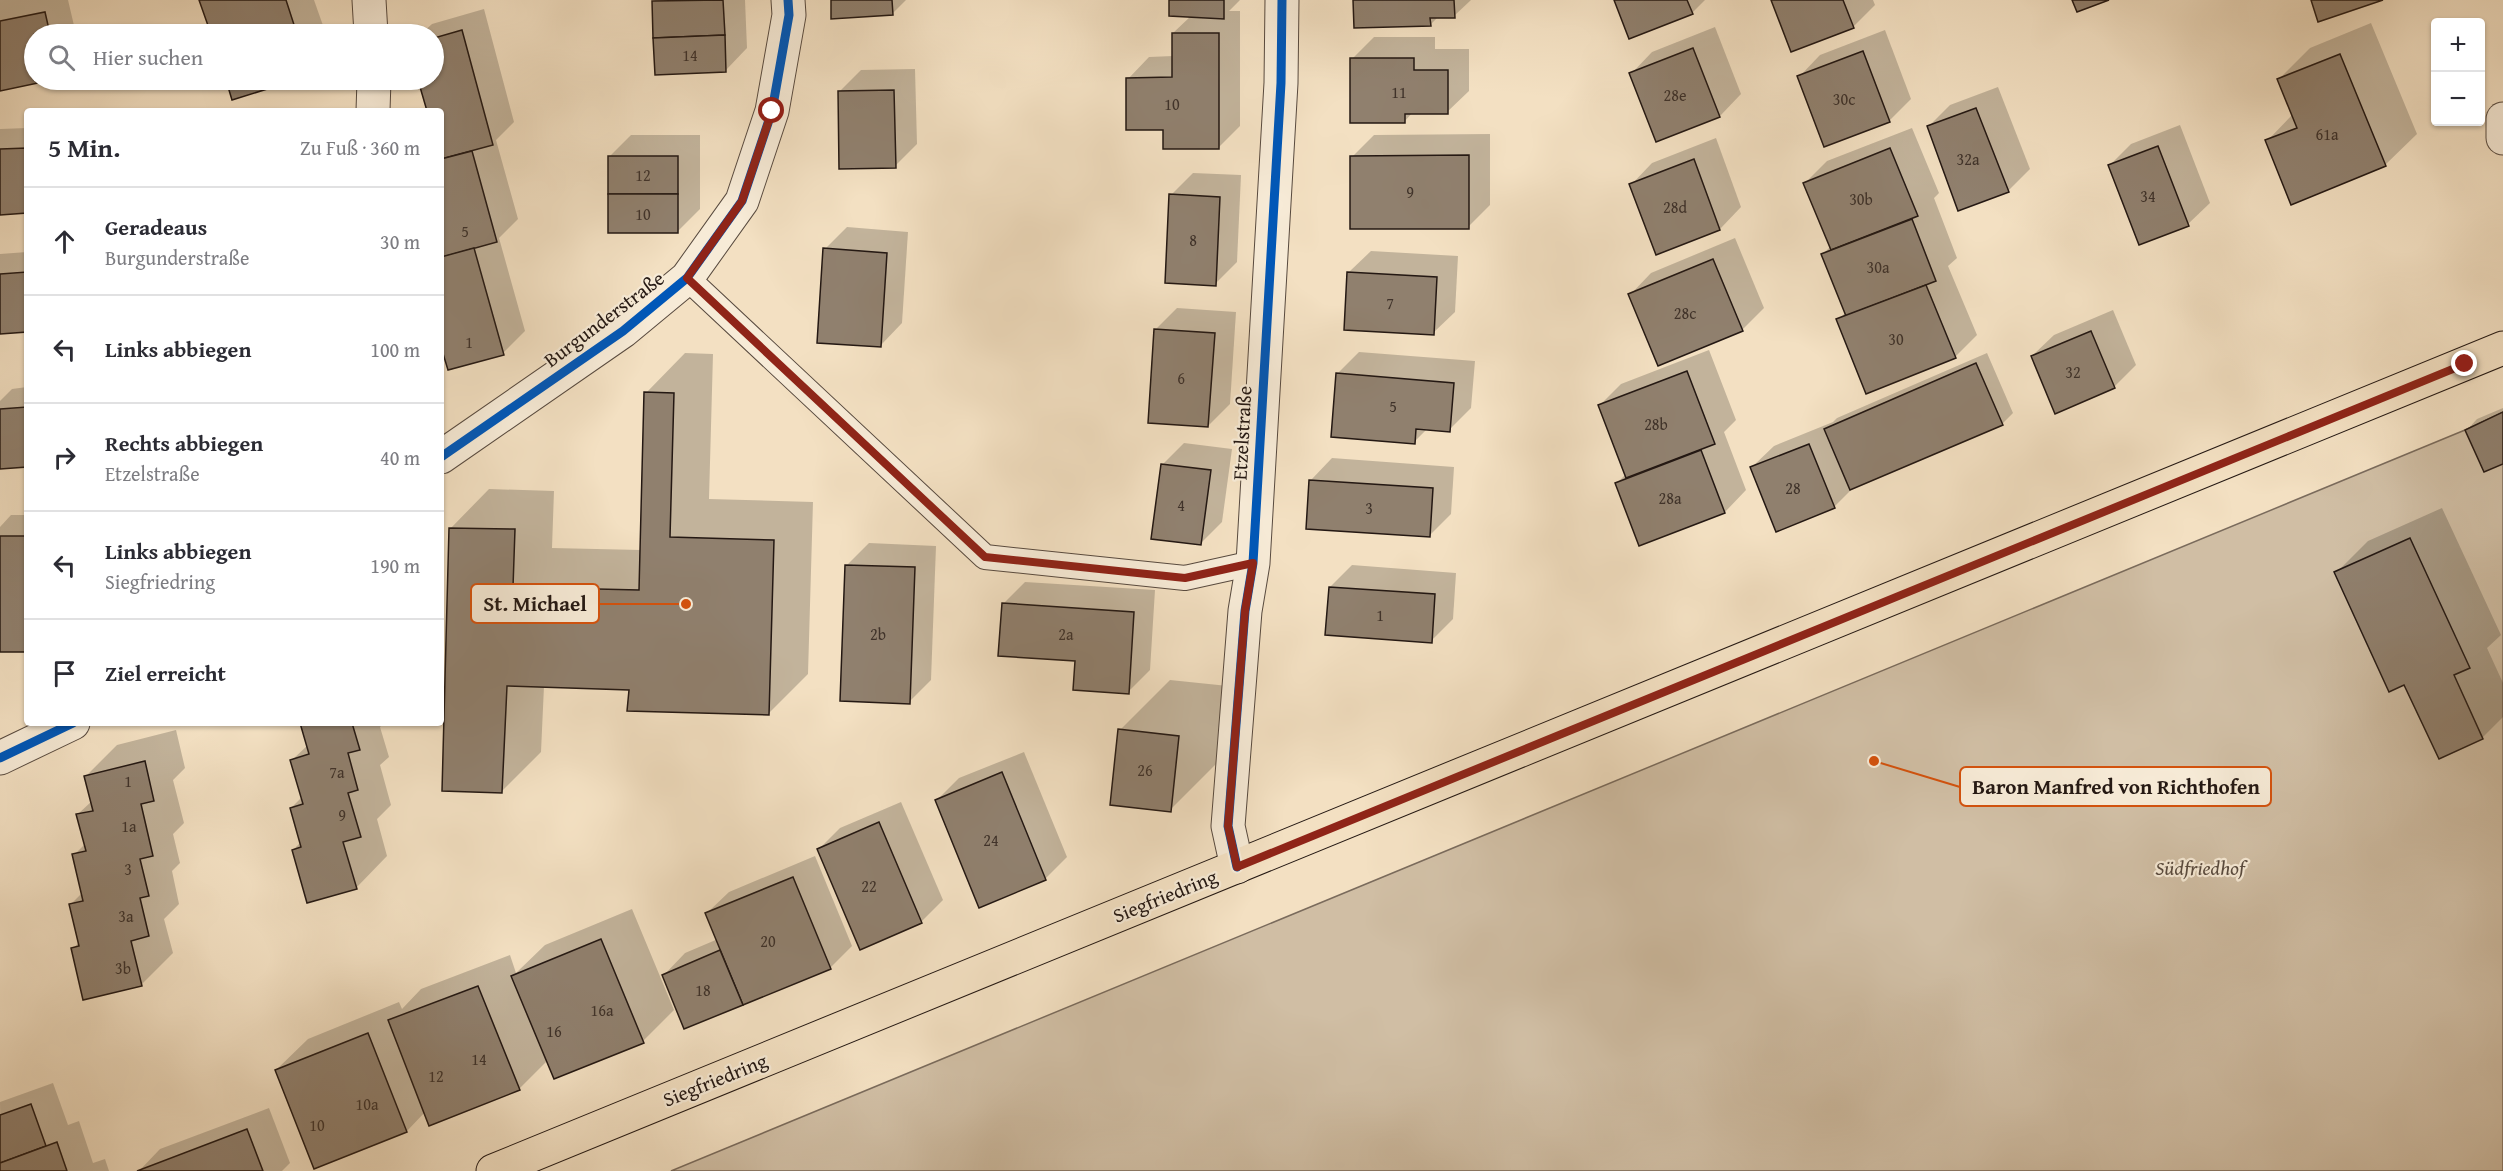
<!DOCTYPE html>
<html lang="de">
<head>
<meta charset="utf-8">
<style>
  body { margin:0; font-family:"Gentium Book Plus",serif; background:#f2f2f3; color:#2b2b33 }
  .controls { position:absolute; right:18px; top:18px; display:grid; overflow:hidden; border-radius:6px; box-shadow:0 2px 4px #0004 }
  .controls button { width:54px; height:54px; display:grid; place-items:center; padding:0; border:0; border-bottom:2px solid #e1e1e2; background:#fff; color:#2b2b33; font:30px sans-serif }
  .stop { position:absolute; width:18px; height:18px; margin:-14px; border:4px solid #8f2418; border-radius:50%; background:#fff }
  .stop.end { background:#8f2418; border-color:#fff; box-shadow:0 2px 6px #0008 }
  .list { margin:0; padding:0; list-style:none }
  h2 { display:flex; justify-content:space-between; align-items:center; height:78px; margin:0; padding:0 24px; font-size:26px }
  h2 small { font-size:20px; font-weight:400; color:#7c7c81 }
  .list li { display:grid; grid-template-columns:39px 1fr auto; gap:18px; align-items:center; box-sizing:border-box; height:108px; padding:0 24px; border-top:2px solid #e1e1e2 }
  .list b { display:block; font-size:22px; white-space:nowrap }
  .list p { margin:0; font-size:20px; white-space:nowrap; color:#7c7c81 }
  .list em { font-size:20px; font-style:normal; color:#7c7c81 }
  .icon { flex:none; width:33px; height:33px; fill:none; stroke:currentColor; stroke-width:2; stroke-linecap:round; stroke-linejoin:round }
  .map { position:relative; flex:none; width:2503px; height:1171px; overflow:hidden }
  .search { position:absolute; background:#fff; box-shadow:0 2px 4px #0004; left:24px; top:24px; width:420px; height:66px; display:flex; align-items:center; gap:15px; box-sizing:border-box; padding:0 21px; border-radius:33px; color:#7c7c81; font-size:22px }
  .panel { position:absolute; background:#fff; box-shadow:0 2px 4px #0004; left:24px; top:108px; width:420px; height:618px; border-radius:6px }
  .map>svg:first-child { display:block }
  .green { fill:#d0bea4; stroke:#7a6b5c; stroke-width:1.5 }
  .shadow { fill:#0003 }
  .building { fill:#90806e; stroke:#241813; stroke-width:1.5 }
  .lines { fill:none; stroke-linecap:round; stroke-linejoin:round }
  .service-casing { stroke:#584a3f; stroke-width:26 }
  .minor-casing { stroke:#584a3f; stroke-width:35 }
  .primary-casing { stroke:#241813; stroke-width:35 }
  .service { stroke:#f7ebd7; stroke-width:24 }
  .minor { stroke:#f7ebd7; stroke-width:33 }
  .primary { stroke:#f3e0c2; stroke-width:33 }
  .cycleway-casing { stroke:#f7ebd7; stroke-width:13 }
  .cycleway { stroke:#0057b8; stroke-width:9 }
  .route { stroke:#8f2418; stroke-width:8 }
  .labels { text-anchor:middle; stroke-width:4.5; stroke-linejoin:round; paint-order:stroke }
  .number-label { font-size:16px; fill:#3f322a }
  .street-label { font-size:20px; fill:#241813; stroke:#f7ebd7 }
  .park-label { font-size:20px; font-style:italic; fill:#584a3e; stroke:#f7ebd7 }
  .leader { fill:none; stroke:#d4520d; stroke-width:2 }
  .callout-dot { fill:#d4520d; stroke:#f7ebd7; stroke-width:2 }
  .callout { fill:#f7ebd7; stroke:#d4520d; stroke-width:2 }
  .callout-label { font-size:21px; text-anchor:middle; font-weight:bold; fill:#241813 }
</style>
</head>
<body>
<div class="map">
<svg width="2503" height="1171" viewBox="0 0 2503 1171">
  <rect width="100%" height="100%" fill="#f3e0c2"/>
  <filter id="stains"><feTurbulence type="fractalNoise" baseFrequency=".00333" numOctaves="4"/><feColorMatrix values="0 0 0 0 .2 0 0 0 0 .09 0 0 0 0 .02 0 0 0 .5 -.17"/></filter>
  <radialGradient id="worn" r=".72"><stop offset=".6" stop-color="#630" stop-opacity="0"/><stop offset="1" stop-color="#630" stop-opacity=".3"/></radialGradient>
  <polygon class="green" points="2503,412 2503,1171 671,1171 2465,430"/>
  <g class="shadow">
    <polygon points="0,0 68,0 76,34 34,34 34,80 45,80 0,90"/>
    <polygon points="201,0 314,0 326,34 212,34"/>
    <polygon points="655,0 745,0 747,48 726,70 653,2"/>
    <polygon points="832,0 906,0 892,14"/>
    <polygon points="1171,0 1240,0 1229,11 1240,11 1240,126 1218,148 1164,129 1128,79 1149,57 1173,56 1173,33 1191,16"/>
    <polygon points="1355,0 1471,0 1454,16 1439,16 1430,25"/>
    <polygon points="1615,0 1705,0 1692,13"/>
    <polygon points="1772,0 1873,0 1875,5 1853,27"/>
    <polygon points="484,9 514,122 496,140 518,219 499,238 525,331 503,353 441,341 441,111 428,111 419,80 434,80 434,34 421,34 432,24"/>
    <polygon points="2371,23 2417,134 2385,165 2267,141 2293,114 2279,79 2310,48"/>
    <polygon points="1715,27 1741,94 1720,116 1657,140 1631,74 1652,52"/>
    <polygon points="1885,30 1911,99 1890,120 1825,146 1799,77 1820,55"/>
    <polygon points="1374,37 1435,37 1435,49 1469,49 1469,91 1447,112 1413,112 1404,122 1352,59"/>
    <polygon points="915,69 917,144 895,166 839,92 861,70"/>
    <polygon points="227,80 291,80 233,98"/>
    <polygon points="1998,87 2030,169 2008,191 1928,127 1950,105"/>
    <polygon points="2180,125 2210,203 2188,224 2109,166 2131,144"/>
    <polygon points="27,128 27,211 0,213 0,129"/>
    <polygon points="1912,128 1939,193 1934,198 1957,258 1948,266 1977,335 1955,357 1838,320 1846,312 1823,254 1831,246 1805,183 1827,161"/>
    <polygon points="1490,134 1490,205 1468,227 1352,157 1374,135"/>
    <polygon points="631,135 700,135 700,209 678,231 609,157"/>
    <polygon points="1716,138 1741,207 1720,229 1631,185 1652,163"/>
    <polygon points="1193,173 1241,175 1237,262 1215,284 1171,195"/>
    <polygon points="847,227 908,232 902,323 881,345 825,249"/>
    <polygon points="1735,238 1764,308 1742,330 1630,295 1651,273"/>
    <polygon points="1371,251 1458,256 1455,312 1433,333 1349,272"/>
    <polygon points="27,252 27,330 0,332 0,254"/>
    <polygon points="1177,308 1236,312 1230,404 1208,426 1156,329"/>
    <polygon points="2113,310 2136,365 2114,387 2032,356 2054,335"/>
    <polygon points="1709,350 1736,420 1724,432 1746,490 1725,512 1640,544 1617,483 1626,474 1599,406 1621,384"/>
    <polygon points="1359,352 1475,361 1471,408 1449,430 1428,428 1414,442 1337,374"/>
    <polygon points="685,353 713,354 709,499 813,502 808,674 769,713 631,689 544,686 541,752 502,791 450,529 489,489 554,491 552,548 641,550 646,393"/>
    <polygon points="1987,353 2013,413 2002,424 1854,487 1834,507 1752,467 1774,446 1833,422 1837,418"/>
    <polygon points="27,387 27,465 0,467 0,401 12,389"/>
    <polygon points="2503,408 2503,463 2467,430 2477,419"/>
    <polygon points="1184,443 1232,449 1222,522 1200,544 1162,465"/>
    <polygon points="1332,458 1454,467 1451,514 1429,536 1311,480"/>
    <polygon points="2442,508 2501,635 2487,648 2503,683 2503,717 2482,738 2439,757 2405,683 2336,573 2368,541"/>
    <polygon points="11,515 27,515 27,650 0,651 0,527"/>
    <polygon points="869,543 936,546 931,680 909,702 847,565"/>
    <polygon points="1352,565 1456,573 1453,619 1431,641 1330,587"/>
    <polygon points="1025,582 1155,590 1150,670 1128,692 1077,659 1003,604"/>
    <polygon points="1170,680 1228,686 1220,760 1170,810 1120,730"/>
    <polygon points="301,723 384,723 380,727 389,757 380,765 391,805 377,819 387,856 356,888 293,850 301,842 291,808 302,797 292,760 308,745"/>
    <polygon points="176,730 185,768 173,780 184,823 173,834 180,863 172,871 179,904 164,919 173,953 142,984 73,949 80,941 71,904 83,892 74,855 85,844 78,814 92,801 86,776 117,745"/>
    <polygon points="1024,752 1067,857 1045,879 937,800 959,778"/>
    <polygon points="901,802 943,900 921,922 819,849 840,828"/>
    <polygon points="815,856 852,946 830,968 685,1028 664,975 685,953 718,939 707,913 729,892"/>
    <polygon points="632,909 674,1010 643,1041 548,1060 519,1089 426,1111 407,1131 315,1167 276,1070 308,1039 399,1002 402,1009 421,989 510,955 516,973 545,945"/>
    <polygon points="53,1083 68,1125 79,1121 93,1163 105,1159 109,1171 1,1171 0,1102"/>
    <polygon points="269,1108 290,1163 282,1171 139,1171 160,1149"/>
  </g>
  <g class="building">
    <polygon points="199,0 286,0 297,34 211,34"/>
    <polygon points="723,0 725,35 653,38 652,1"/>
    <polygon points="831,0 892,0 893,15 831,19"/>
    <polygon points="1169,0 1224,0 1224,19 1169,16"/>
    <polygon points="1353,0 1454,0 1455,18 1430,18 1431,26 1354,28"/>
    <polygon points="1614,0 1687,0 1693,14 1629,39"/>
    <polygon points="1771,0 1843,0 1854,28 1791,52"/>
    <polygon points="2072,0 2109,0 2077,12"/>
    <polygon points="2311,0 2383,0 2318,22"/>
    <polygon points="45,12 50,34 34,34 34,80 52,80 0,91 0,21"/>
    <polygon points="462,30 493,145 441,159 441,111 427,111 418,80 434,80 434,38"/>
    <polygon points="1172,33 1219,33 1219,149 1163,149 1163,130 1126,130 1126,78 1172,77"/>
    <polygon points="725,35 726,72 655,75 653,38"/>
    <polygon points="1693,48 1720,117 1656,142 1629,73"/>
    <polygon points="1863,51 1890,122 1824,147 1797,76"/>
    <polygon points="2340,54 2386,166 2291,205 2265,140 2297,128 2277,79"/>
    <polygon points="1350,58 1414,58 1414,70 1448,70 1448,114 1405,114 1405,123 1350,123"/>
    <polygon points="226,80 296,80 232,100"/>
    <polygon points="894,90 896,168 839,169 838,91"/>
    <polygon points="1976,108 2009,192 1958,211 1927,126"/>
    <polygon points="2158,146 2189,226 2139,245 2108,165"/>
    <polygon points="27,148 27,213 0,215 0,149"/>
    <polygon points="1890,148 1918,216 1831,250 1803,183"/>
    <polygon points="472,151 497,242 443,257 441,159"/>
    <polygon points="1469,155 1469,229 1350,229 1350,156"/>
    <rect x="608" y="156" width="70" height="38"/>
    <polygon points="1694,159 1720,230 1656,255 1629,184"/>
    <rect x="608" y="194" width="70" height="39"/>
    <polygon points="1169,194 1220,197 1216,286 1165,283"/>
    <polygon points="1912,219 1936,281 1846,316 1821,254"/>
    <polygon points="474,248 504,355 448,370 441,347 441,257"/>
    <polygon points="823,248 887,253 881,347 817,343"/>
    <polygon points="1713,259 1743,331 1658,366 1628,294"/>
    <polygon points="27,272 27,332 0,334 0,274"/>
    <polygon points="1347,272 1437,277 1434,335 1344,330"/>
    <polygon points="1926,285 1956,358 1866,394 1836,319"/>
    <polygon points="1154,329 1215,333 1208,427 1148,423"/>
    <polygon points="2091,331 2115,388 2055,414 2031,356"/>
    <polygon points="1976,363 2003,425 1850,490 1824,429"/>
    <polygon points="1687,371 1715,444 1626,478 1598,405"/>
    <polygon points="1336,373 1454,383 1450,432 1416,429 1415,444 1331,437"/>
    <polygon points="644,392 674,393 670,537 774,540 769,715 627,711 629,690 507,686 502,793 442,791 449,528 515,529 513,587 639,590"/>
    <polygon points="27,407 27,467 0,469 0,409"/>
    <polygon points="2503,412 2503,464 2484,472 2465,430"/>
    <polygon points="1809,444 1835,508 1776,532 1750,467"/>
    <polygon points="1701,450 1725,513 1639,546 1615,483"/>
    <polygon points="1161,464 1211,470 1201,545 1151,539"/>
    <polygon points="1309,480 1433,488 1430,537 1306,529"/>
    <rect x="0" y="536" width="27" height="116"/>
    <polygon points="2410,538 2470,668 2454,675 2483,739 2439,759 2404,685 2389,692 2334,572"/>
    <polygon points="845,565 915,567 910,704 840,701"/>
    <polygon points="1329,587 1435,594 1432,643 1325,635"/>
    <polygon points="1002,603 1134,612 1129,694 1073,690 1075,661 998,656"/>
    <polygon points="300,723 352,723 360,750 348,753 358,790 348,793 361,837 343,842 357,889 307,903 292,850 301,847 290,808 303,804 290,760 309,754"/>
    <polygon points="1118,729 1179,736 1171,812 1110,805"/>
    <polygon points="145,761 154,801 141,804 153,856 140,859 149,896 140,898 149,936 131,941 142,986 83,1000 71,948 79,946 69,904 83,901 72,854 86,851 76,814 93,811 84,776"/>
    <polygon points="1002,772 1046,880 979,908 935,800"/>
    <polygon points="879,822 922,923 860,950 817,849"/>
    <polygon points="793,877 831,969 743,1005 705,913"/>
    <polygon points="601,939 644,1043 554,1079 511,976"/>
    <polygon points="720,950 743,1005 684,1029 662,975"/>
    <polygon points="478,986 520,1090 429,1126 388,1020"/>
    <polygon points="368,1033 407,1132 314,1169 275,1070"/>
    <polygon points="31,1104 46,1146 0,1163 0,1115"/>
    <polygon points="247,1129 263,1171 137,1171"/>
    <polygon points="57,1142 67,1171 0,1171 0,1163"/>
  </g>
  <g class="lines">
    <g class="service-casing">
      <polyline id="service" points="687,278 985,557 1185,578 1253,563"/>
    </g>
    <g class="minor-casing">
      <g id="minor">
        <polyline points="369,0 371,34"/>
        <polyline points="373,111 374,80"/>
        <polyline points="2503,119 2503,138"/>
        <polyline points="441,457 623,331 687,278 742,201 772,111 789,15 788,0"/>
        <polyline points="0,758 73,723"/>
        <polyline points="1237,867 1228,826 1245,611 1253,563 1281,83 1282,0"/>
      </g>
    </g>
    <g class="primary-casing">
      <polyline id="primary" points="493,1171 2503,348"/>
    </g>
    <use href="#service" class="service"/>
    <use href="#minor" class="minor"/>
    <use href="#primary" class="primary"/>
    <g class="cycleway-casing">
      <g id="cycleway">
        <polyline points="441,457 623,331 687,278 742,201 772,111 789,15 788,0"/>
        <polyline points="0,758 73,723"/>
        <polyline points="1237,867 1228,826 1245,611 1253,563 1281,83 1282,0"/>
      </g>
    </g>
    <use href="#cycleway" class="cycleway"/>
  </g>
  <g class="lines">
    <polyline class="route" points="772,111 742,201 687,278 985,557 1185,578 1253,563 1245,611 1228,826 1237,867 2465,364"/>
  </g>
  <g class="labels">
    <g class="number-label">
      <text x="690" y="61">14</text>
      <text x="1399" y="98">11</text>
      <text x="1675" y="101">28e</text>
      <text x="1844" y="105">30c</text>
      <text x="1172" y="110">10</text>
      <text x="2327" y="140">61a</text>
      <text x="1968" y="165">32a</text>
      <text x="643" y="181">12</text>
      <text x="1410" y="198">9</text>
      <text x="2148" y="202">34</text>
      <text x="1861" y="205">30b</text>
      <text x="1675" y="213">28d</text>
      <text x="643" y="220">10</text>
      <text x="465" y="237">5</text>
      <text x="1193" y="246">8</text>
      <text x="1878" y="273">30a</text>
      <text x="1390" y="309">7</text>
      <text x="1685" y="319">28c</text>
      <text x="1896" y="345">30</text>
      <text x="469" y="348">1</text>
      <text x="2073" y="378">32</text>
      <text x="1181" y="384">6</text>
      <text x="1393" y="412">5</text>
      <text x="1656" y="430">28b</text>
      <text x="1793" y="494">28</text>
      <text x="1670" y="504">28a</text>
      <text x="1181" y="511">4</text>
      <text x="1369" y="514">3</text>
      <text x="1380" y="621">1</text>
      <text x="878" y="640">2b</text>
      <text x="1066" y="640">2a</text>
      <text x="1145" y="776">26</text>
      <text x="337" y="778">7a</text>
      <text x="128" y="787">1</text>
      <text x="342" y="821">9</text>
      <text x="129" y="832">1a</text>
      <text x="991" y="846">24</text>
      <text x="128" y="875">3</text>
      <text x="869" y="892">22</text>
      <text x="126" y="922">3a</text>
      <text x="768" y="947">20</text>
      <text x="123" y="974">3b</text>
      <text x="703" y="996">18</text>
      <text x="602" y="1016">16a</text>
      <text x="554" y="1037">16</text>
      <text x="479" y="1065">14</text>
      <text x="436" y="1082">12</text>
      <text x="367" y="1110">10a</text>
      <text x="317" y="1131">10</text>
    </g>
    <g class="street-label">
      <text transform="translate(604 319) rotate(-37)" y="7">Burgunderstraße</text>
      <text transform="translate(1242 433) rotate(-87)" y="7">Etzelstraße</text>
      <text transform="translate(1165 896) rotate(-22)" y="7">Siegfriedring</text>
      <text transform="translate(715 1080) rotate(-22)" y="7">Siegfriedring</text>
    </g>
    <g class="park-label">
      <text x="2200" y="875">Südfriedhof</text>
    </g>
  </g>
  <path class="leader" d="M686 604L599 604M1874 761L1960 787"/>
  <g class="callout-dot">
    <circle cx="686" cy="604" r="6"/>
    <circle cx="1874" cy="761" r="6"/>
  </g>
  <g class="callout">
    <rect x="471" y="584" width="128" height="39" rx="6"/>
    <rect x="1960" y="767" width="311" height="39" rx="6"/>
  </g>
  <g class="callout-label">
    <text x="535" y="611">St. Michael</text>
    <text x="2116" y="794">Baron Manfred von Richthofen</text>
  </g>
  <rect width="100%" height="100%" filter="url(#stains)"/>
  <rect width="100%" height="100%" fill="url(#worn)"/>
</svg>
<div class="controls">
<button>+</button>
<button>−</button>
</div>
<div class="stop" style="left:772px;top:111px"></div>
<div class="stop end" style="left:2465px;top:364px"></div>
<div class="search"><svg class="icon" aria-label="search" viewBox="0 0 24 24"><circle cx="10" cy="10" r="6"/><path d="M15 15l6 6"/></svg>Hier suchen</div>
<section class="panel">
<h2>5 Min.<small>Zu Fuß · 360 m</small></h2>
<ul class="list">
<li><svg class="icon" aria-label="ahead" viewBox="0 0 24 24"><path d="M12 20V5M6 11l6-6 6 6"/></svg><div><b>Geradeaus</b><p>Burgunderstraße</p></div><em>30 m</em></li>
<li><svg class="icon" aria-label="left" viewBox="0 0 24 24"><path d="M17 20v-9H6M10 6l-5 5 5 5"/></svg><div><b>Links abbiegen</b></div><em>100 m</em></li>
<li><svg class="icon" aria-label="right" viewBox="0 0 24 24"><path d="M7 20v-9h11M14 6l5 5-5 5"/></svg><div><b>Rechts abbiegen</b><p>Etzelstraße</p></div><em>40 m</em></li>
<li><svg class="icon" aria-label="left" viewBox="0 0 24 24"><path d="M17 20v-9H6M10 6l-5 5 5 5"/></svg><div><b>Links abbiegen</b><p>Siegfriedring</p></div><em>190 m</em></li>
<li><svg class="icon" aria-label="arrive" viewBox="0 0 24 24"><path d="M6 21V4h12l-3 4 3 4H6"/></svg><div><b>Ziel erreicht</b></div></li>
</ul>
</section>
</div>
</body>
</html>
